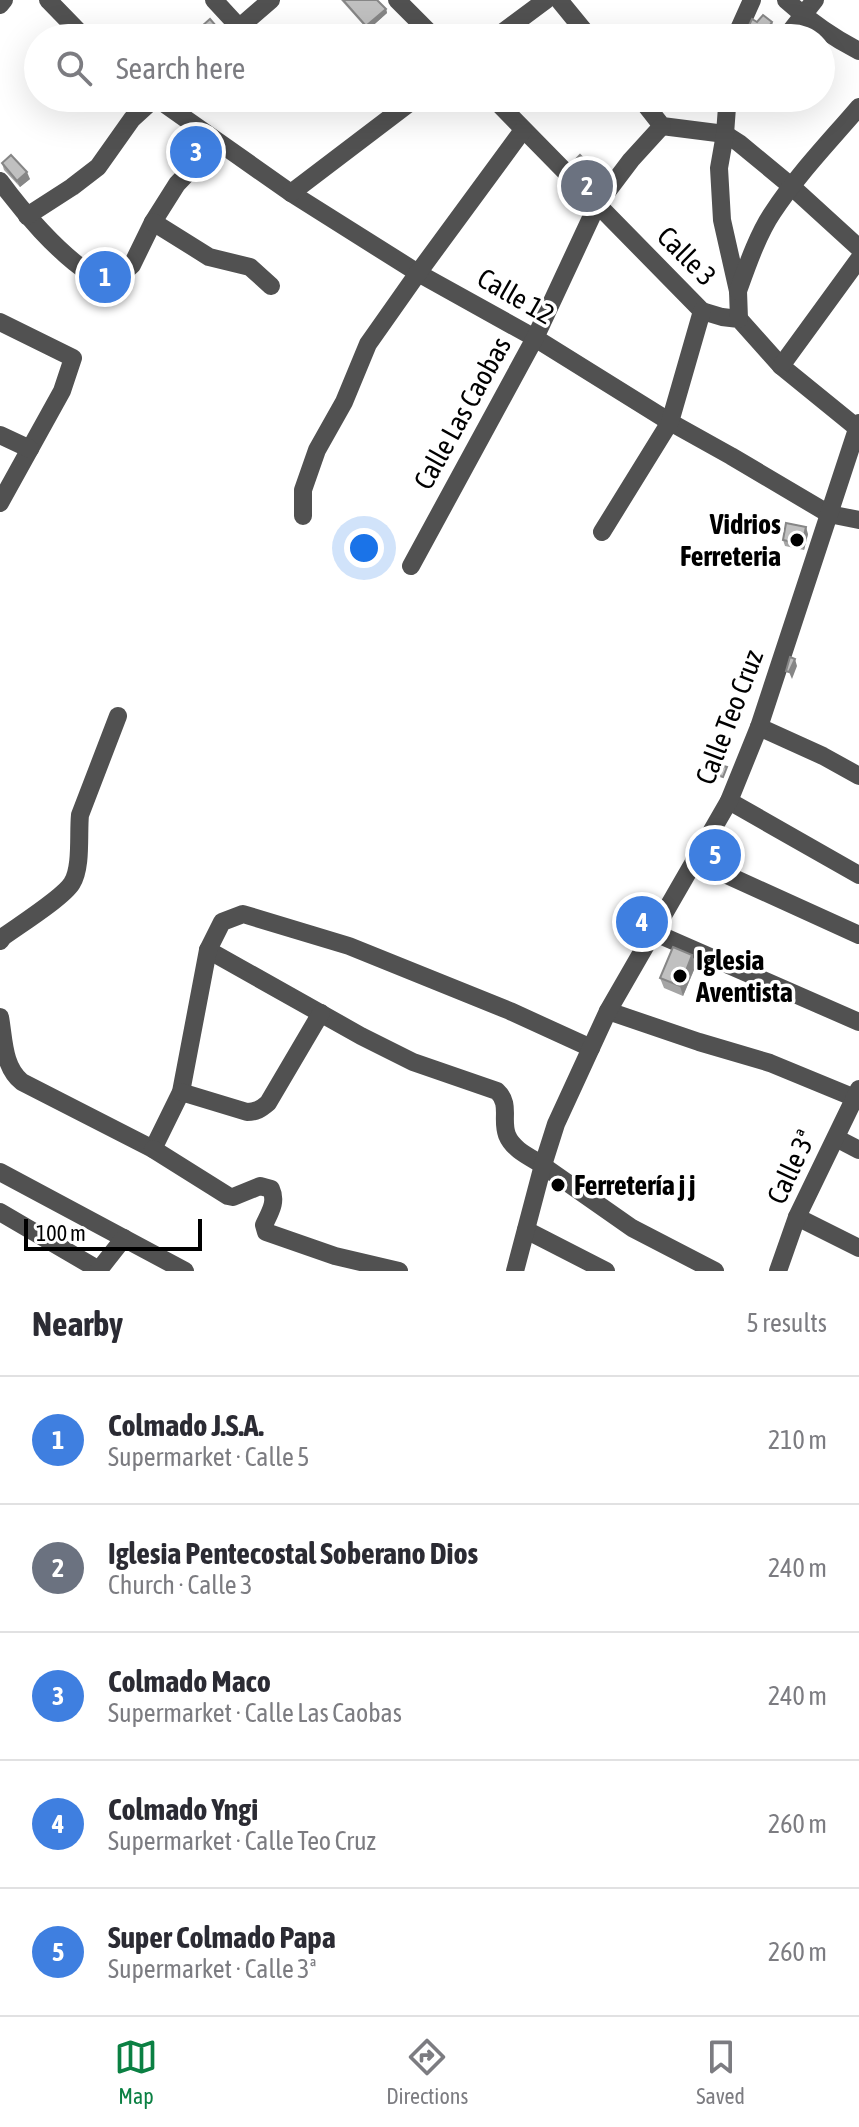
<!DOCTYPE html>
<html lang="en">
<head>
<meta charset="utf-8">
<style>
  body { margin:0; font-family:"Asap Condensed",sans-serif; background:#f2f2f3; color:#2b2b33 }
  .scale { position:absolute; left:24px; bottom:20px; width:178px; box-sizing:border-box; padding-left:8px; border:4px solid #000; border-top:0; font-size:22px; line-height:28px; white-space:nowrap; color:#000; -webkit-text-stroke:6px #fff; paint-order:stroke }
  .you { position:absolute; left:364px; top:548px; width:28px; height:28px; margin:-20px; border:6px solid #fff; border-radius:50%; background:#1a73e8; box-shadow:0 0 0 12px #1a73e833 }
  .badge { display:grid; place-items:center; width:52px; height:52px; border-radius:50%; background:#0b8043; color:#fff; font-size:26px; font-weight:700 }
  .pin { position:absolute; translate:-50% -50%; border:4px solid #fff; box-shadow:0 2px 8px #0006 }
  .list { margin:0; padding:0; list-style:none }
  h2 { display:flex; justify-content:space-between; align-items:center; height:104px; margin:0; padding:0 32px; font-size:34px }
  h2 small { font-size:26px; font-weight:400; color:#7c7c81 }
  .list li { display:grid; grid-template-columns:52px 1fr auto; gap:24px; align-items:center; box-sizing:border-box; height:128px; padding:0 32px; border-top:2px solid #e1e1e2 }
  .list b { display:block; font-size:30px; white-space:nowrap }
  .list p { margin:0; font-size:26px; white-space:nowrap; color:#7c7c81 }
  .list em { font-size:26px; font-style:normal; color:#7c7c81 }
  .icon { flex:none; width:44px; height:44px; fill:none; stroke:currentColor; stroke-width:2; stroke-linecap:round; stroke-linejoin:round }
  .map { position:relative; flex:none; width:859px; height:1271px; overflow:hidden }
  .search { position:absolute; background:#fff; box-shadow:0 8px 32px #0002; left:24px; right:24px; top:24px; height:88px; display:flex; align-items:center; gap:20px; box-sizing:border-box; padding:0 28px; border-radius:44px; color:#7c7c81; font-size:30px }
  .sheet { height:744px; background:#fff }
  nav { display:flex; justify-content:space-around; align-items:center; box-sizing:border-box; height:112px; border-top:2px solid #e1e1e2; background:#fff; font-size:22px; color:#7c7c81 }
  nav a { display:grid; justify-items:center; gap:4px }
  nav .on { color:#0b8043 }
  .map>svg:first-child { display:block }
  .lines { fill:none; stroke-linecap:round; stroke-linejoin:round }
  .minor { stroke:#515151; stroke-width:18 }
  .wall { fill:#a5a5a5 }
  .shaded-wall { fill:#868686 }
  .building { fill:#c0c0c0; stroke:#868686; stroke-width:2 }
  .poi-dot { fill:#000; stroke:#fff; stroke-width:3 }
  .labels { text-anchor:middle; stroke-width:7; stroke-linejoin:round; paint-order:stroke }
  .street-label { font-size:28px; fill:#000; stroke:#fff }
  .poi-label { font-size:28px; font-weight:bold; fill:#000; stroke:#fff; text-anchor:start }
</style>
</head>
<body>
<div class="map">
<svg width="859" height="1271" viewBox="0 0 859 1271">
  <rect width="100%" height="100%" fill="#fff"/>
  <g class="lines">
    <g class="minor">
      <polyline points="48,0 85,38"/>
      <polyline points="214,0 239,27"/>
      <polyline points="397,0 435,38"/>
      <polyline points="559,0 590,38"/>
      <path d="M786 0C808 20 832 37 859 51"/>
      <polyline points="0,5 4,0"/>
      <polyline points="227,38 271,0"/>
      <polyline points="495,38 546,0"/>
      <polyline points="735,38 752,0"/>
      <polyline points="785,38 815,0"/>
      <polyline points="156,98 291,193 418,273 535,338 670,422 731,456 829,514 859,520"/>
      <polyline points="493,98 702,311 722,317 739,319 781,366 856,427"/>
      <polyline points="640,98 662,126 725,134 739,143 791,186 859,248"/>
      <polyline points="734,98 727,107 725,134 719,168 722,220 738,291 739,319"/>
      <path d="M0 181C22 211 58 253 89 273 96 278 105 280 113 282L132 265 153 222 177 184 217 142"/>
      <polyline points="291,193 416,98"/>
      <polyline points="27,216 72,187 98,167 132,119 155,98"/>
      <polyline points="153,222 209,257 250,267 271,286"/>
      <path d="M738 291C747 266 758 234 773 212 798 174 830 141 859 107"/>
      <polyline points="0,322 73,358 62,391 0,503"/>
      <polyline points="781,366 859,259"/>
      <polyline points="0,435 30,449"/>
      <polyline points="303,516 303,490 317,450 344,402 368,344 418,273 523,130"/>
      <polyline points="602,532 670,422 702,311"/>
      <polyline points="411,566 535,338 597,205 631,160 662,126"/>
      <polyline points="759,727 823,756 859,776"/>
      <polyline points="729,801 859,875"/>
      <polyline points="694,860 859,935"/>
      <polyline points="653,932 859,1022"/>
      <path d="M0 941 3 937C18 926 64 897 72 883 82 867 78 833 80 815L118 716"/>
      <path d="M208 950 361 1036 413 1062 497 1091C511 1104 501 1119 507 1135 513 1150 530 1157 543 1165"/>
      <polyline points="608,1011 699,1042 770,1063 855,1098"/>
      <path d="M0 1017C4 1039 3 1067 22 1082L153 1149 181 1092 208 950 222 922 243 914 349 946 510 1011 591 1048"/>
      <path d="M181 1092 247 1112C256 1112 261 1109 268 1103L321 1013"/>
      <polyline points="836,1138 859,1150"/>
      <path d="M153 1149 228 1196 233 1197 260 1186 271 1189C277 1202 270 1212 264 1225L266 1232 335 1256 399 1271"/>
      <polyline points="542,1165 632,1228 715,1271"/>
      <polyline points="0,1172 185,1271"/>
      <polyline points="0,1212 99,1270"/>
      <polyline points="797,1217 859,1248"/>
      <polyline points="526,1230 606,1271"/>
      <polyline points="98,1271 124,1238"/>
      <polyline points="515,1271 543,1165 556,1124 608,1011 729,801 759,727 859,423"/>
      <polyline points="778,1271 797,1217 859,1089"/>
    </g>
  </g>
  <g class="wall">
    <polygon points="341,0 377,0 386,9 387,13 368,30"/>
    <polygon points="575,160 600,179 595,185 577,166"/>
    <polygon points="2,163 30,179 20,187 4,170"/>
    <polygon points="808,534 804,550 785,546 783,540"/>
    <polygon points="692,955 696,965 683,996 664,988 660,978"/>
  </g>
  <g class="shaded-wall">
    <polygon points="386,9 387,13 368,30 366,26"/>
    <polygon points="772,22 774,28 767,38 761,38"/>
    <polygon points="217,27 218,31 213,38 212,38 211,36"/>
    <polygon points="27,172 30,179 20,187 17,181"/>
    <polygon points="598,173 600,179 595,185 593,179"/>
    <polygon points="806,527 808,534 804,550 802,544"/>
    <polygon points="795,659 797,666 792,679 789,672"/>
    <polygon points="692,955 696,965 683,996 680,986"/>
  </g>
  <g class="building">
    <polygon points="343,0 377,0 386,9 366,26"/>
    <polygon points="763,15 772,22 761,38 743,38 752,19 757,22"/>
    <polygon points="210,19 217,27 211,36 202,26"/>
    <polygon points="11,155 27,172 17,181 2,163"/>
    <polygon points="580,155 598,173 593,179 575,160"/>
    <polygon points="786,523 806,527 802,544 783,540"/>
    <polygon points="790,657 795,659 789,672 786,671"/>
    <polygon points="720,765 727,767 723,777 717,775"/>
    <polygon points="715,844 722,847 718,855 711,852"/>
    <polygon points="673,947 692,955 680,986 660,978"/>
  </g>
  <g class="poi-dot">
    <circle cx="797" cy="540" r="8"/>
    <circle cx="680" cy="976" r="8"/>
    <circle cx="558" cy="1185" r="8"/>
  </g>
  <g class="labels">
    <g class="street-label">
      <text transform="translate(687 256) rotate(45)" y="10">Calle 3</text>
      <text transform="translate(516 296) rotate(30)" y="10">Calle 12</text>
      <text transform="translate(462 413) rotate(-61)" y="10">Calle Las Caobas</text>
      <text transform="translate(729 717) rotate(-69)" y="10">Calle Teo Cruz</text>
      <text transform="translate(791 1167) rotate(-65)" y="10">Calle 3ª</text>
    </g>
    <g class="poi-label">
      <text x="781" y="534" text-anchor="end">Vidrios<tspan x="781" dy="32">Ferreteria</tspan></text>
      <text x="696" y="970">Iglesia<tspan x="696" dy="32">Aventista</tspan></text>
      <text x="574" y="1195">Ferretería j j</text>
    </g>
  </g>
</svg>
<div class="scale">100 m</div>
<div class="you"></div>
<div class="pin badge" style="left:105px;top:277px;background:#3f7fe0">1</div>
<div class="pin badge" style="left:587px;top:186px;background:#6b7280">2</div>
<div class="pin badge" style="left:196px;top:152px;background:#3f7fe0">3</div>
<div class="pin badge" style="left:642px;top:922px;background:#3f7fe0">4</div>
<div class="pin badge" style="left:715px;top:855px;background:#3f7fe0">5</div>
<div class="search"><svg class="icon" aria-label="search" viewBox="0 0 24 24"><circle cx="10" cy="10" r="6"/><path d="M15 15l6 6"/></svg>Search here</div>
</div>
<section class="sheet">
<h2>Nearby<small>5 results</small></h2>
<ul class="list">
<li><span class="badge" style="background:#3f7fe0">1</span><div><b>Colmado J.S.A.</b><p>Supermarket · Calle 5</p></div><em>210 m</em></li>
<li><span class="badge" style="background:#6b7280">2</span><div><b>Iglesia Pentecostal Soberano Dios</b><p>Church · Calle 3</p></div><em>240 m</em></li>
<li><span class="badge" style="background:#3f7fe0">3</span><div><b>Colmado Maco</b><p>Supermarket · Calle Las Caobas</p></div><em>240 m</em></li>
<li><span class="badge" style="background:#3f7fe0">4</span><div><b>Colmado Yngi</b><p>Supermarket · Calle Teo Cruz</p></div><em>260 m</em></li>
<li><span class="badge" style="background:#3f7fe0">5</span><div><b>Super Colmado Papa</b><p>Supermarket · Calle 3ª</p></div><em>260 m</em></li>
</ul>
</section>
<nav>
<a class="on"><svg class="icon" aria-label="map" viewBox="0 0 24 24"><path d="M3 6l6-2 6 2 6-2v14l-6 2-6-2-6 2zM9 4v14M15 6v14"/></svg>Map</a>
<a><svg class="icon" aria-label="directions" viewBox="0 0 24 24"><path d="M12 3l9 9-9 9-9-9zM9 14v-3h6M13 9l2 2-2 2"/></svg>Directions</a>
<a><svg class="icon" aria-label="saved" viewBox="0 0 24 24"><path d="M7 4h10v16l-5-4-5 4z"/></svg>Saved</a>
</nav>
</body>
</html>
